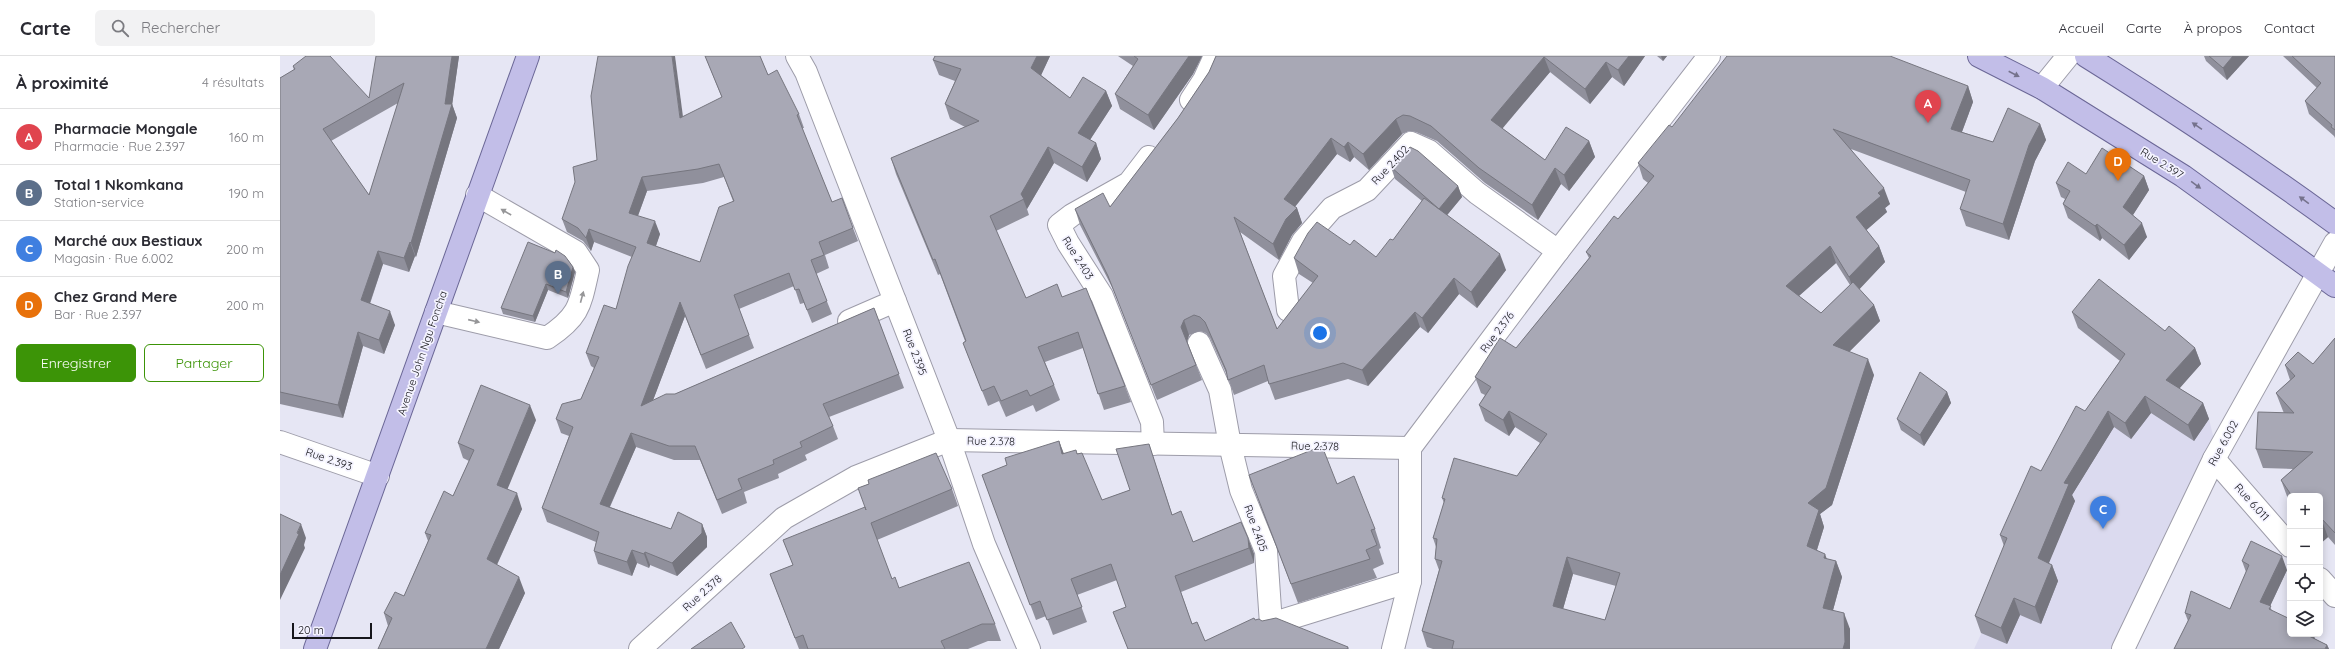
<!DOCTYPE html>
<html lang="fr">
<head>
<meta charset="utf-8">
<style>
  body { margin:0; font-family:Quicksand,sans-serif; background:#f2f2f3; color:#2b2b33 }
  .controls { position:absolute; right:12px; bottom:12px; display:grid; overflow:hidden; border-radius:6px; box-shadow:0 2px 10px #0003 }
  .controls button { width:36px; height:36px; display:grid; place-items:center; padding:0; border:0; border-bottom:1px solid #e1e1e2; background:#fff; color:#2b2b33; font:20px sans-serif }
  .scale { position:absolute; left:12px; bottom:10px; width:80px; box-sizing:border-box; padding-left:4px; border:2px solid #16161b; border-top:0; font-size:11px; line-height:14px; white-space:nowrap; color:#16161b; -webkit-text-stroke:3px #f4f3ff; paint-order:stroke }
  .you { position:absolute; left:1040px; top:277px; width:14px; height:14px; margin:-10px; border:3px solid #fff; border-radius:50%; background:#1a73e8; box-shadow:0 0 0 6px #1a73e833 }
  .badge { display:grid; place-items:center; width:26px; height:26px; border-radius:50%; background:#3c9407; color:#fff; font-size:13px; font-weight:700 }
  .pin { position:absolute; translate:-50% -33px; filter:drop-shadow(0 1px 2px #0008) }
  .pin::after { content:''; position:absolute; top:21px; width:14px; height:12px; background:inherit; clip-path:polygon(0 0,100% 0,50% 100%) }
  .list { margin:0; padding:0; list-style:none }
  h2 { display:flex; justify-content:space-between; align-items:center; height:52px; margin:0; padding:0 16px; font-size:17px }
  h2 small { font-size:13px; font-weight:400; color:#7c7c81 }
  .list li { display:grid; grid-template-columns:26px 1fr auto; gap:12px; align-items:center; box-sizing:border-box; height:56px; padding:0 16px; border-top:1px solid #e1e1e2 }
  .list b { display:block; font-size:15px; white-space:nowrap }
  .list p { margin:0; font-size:13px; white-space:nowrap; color:#7c7c81 }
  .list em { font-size:13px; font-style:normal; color:#7c7c81 }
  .actions { display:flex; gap:8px; padding:12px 16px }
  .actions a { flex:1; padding:9px 0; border:1px solid #3c9407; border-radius:6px; text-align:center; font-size:14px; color:#3c9407 }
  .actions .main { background:#3c9407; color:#fff }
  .icon { flex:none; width:22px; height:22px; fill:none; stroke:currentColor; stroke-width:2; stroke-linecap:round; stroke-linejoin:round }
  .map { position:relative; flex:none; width:2055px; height:593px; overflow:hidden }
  header { display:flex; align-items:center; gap:24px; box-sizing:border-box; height:56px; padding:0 20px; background:#fff; border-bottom:1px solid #e1e1e2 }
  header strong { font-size:19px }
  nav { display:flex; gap:22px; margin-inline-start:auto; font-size:14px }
  .search { width:280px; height:36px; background:#f2f2f3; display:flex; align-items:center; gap:10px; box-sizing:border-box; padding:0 14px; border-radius:6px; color:#7c7c81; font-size:15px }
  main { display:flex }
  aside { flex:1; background:#fff }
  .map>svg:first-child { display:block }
  .built { fill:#dbdaef }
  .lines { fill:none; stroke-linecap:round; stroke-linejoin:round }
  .minor-casing { stroke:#9d9ca9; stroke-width:24 }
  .major-casing { stroke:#6b6796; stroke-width:24 }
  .minor { stroke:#fff; stroke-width:22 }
  .major { stroke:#c2bee8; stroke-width:22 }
  .wall { fill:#90909c; fill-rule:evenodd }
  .shaded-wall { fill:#76767f }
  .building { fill:#a8a8b5; stroke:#76767f; fill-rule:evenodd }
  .oneway { fill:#75728c }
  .oneway2 { fill:#969698 }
  .labels { text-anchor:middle; stroke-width:3.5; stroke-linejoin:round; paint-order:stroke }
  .street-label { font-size:11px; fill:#16161b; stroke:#f4f3ff }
</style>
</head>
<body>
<header>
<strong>Carte</strong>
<div class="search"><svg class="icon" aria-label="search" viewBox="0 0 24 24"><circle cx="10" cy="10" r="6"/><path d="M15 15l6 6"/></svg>Rechercher</div>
<nav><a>Accueil</a><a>Carte</a><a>À propos</a><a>Contact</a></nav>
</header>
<main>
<aside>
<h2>À proximité<small>4 résultats</small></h2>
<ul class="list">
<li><span class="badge" style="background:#e0444e">A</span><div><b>Pharmacie Mongale</b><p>Pharmacie · Rue 2.397</p></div><em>160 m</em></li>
<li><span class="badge" style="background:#5c6f8a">B</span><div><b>Total 1 Nkomkana</b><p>Station-service</p></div><em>190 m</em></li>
<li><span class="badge" style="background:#3f7fe0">C</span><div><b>Marché aux Bestiaux</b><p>Magasin · Rue 6.002</p></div><em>200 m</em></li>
<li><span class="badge" style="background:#e8710a">D</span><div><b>Chez Grand Mere</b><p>Bar · Rue 2.397</p></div><em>200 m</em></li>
</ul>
<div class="actions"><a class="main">Enregistrer</a><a>Partager</a></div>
</aside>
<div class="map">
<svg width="2055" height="593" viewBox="0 0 2055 593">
  <rect width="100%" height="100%" fill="#e6e6f4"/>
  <polygon class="built" points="1901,346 1929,363 1940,408 1853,593 1694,593 1802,366"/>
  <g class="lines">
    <g class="minor-casing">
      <g id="minor">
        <polyline points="517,0 526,16 669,384 704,488 749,593"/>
        <polyline points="1762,32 1788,0"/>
        <polyline points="911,44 924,24 935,0"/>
        <polyline points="869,101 849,127 792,159 779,169 788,187 822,240 872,366 873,388"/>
        <polyline points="1008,254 1004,220 1023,185 1052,152 1087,134 1131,87 1149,95 1197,137 1278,195"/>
        <path d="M156 256 267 282C299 261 300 250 308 214L296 196 197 139"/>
        <polyline points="569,265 615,245"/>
        <polyline points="919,287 940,334 950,389 961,434 986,495 991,568 1130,525"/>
        <polyline points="0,386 98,420"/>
        <polyline points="1934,403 2010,490"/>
        <polyline points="2040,523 2055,540"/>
        <polyline points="360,593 504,462 576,421 669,384 1130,392"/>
        <polyline points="1113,593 1130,525 1130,392 1278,195 1429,0"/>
        <polyline points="1843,593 1934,403 2055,187"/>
      </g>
    </g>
    <g class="major-casing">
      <g id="major">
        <polyline points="1699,0 1762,32 1903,120 2055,230"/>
        <path d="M1806 0C1891 53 1974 108 2055 167"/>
        <polyline points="35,593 248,0"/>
      </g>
    </g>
    <use href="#minor" class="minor"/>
    <use href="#major" class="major"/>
  </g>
  <g class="wall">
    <path d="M179 0 172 48 177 62 136 201 135 200 129 216 103 208 90 248 115 269 104 298 83 290 63 362 0 348V22L14 14 13 10 89 42ZM118 47 89 139 51 85Z"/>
    <path d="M425 0H480L488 19 519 58 524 72H522L552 146 573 172 578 185 545 199 549 212 536 218 552 258 532 267 524 247 520 248 514 230 459 253 474 292 426 313 405 260 373 344 395 338 594 252 624 332 549 361 553 370 558 383 525 399 527 404 498 418 499 422 464 436 467 447 442 458 420 404H394L356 391 330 451 391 473 422 468 427 481V491L397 520 370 509 369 512 357 507 352 520 318 508 314 495 316 486 267 466 262 452 289 380 281 377 276 363 301 343 314 312 311 310 306 297 336 253 352 201 314 186 311 195 303 185 287 176 282 163 317 104 442 42ZM444 121 453 145 420 206 376 190 380 178 358 160 367 135 423 127Z"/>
    <polygon points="655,0 770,0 761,19 790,42 826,35 832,50 810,84 816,87 821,103 807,126 774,107 747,153 749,159 716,175 746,242 782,241 845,330 851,346 824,354 803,292 765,306 780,344 756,356 753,349 726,361 719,345 708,350 683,287 685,285 660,218 658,219 616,118 611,102 685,71 670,63 665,48 675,25 659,19 653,4"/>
    <polygon points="838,0 922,0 913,18 874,74 840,53 835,38 853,10"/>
    <polygon points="936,0 1365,0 1344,30 1332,21 1310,48 1270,16 1222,72 1265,104 1309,85 1315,101 1289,135 1281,128 1258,164 1205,127 1157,85 1136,76 1129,75 1122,78 1089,114 1074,101 1070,106 1057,98 1015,151 1017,152 1022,167 1012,179 999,204 960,176 997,273 1033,227 1019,218 1014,202 1070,189 1096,201 1113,184 1142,145 1115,123 1111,111 1178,130 1182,141 1167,159 1226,214 1197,252 1179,238 1148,277 1140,271 1088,330 1068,323 995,344 988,325 954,339 947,319 930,282 926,277 920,275 909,279 907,285 922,324 877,344 834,235 800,169 795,153 830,151 898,62 929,16"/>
    <polygon points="1377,0 1387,0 1383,5"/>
    <polygon points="1924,0 1969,0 1947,24 1926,5"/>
    <polygon points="2003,0 2055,0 2055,82 2054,80 2029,58 2025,45 2037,32"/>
    <path d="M1688 30 1693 46 1682 76 1713 86 1760 68 1766 84 1755 105 1729 184 1686 170 1680 153 1686 136 1571 93 1610 148 1605 152 1607 156 1586 174 1599 190 1605 206 1579 233 1594 249 1600 265 1569 296 1594 319 1552 449 1540 458 1544 471 1537 494 1547 503 1556 505 1562 521 1553 554 1570 573V593H1153L1147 591 1142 575 1159 514 1155 503 1156 491 1153 482 1164 447 1162 442 1237 420 1260 387 1235 371 1229 380 1205 365 1199 349 1205 339 1201 337 1195 321 1236 292 1309 202 1306 196 1338 163 1368 127 1363 123 1358 107 1392 71ZM1556 207 1570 229 1541 257 1519 240ZM1293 518 1336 530 1325 564 1283 553Z"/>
    <polygon points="1806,118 1864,120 1869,134 1853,159 1867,181 1849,204 1822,182 1820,185 1788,162 1783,148 1785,143 1781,141 1776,127"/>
    <polygon points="293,211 295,216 288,242 268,234 255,266 223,258 221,252"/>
    <polygon points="1792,256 1885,275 1915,292 1921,308 1899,332 1923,347 1929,363 1914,385 1871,357 1851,383 1834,371 1792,439 1795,445 1768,507 1772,509 1778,525 1761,568 1740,559 1727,588 1701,577 1695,560 1724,490 1720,479 1761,415 1805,355 1840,305 1798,272"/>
    <polygon points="2055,282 2055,489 2048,481 2040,488 2040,440 2010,440 2010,446 2008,443 2001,424 2013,413 1983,412 1976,393 2004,357 2003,355 1996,337 2010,324 2005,309 2033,308"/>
    <polygon points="1667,336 1671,347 1644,390 1621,374 1617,363"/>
    <polygon points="256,364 227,433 242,453 217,509 245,537 219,593 98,593 108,570 104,557 124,540 148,485 145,477 173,440 189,405 183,402 178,387"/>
    <polygon points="779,385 784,398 822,444 850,434 869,388 892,458 913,486 961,466 974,498 974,507 901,536 912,568 925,585 975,564 982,565 1068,591 1069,593 848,593 833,556 846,551 837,524 797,539 807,566 773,579 766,560 756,564 702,419 727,409"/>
    <polygon points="969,419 1057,428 1095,473 1101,492 1099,493 1104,508 1093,513 1097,522 1018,547"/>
    <polygon points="672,433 678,450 597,484 612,523 619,532 715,568 721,585 708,585 688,593 519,593 490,518 513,509 503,484"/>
    <polygon points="1962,505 2007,514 1990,550 1992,555 2010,578 2033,578 2035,583 2047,589 2049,593 1894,593 1908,565 1905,557 1950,553 1966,516"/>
  </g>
  <g class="shaded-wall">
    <polygon points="172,0 179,0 172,50 172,48 177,62 136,201 131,187 165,48"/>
    <polygon points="392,0 395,0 405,76 400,62"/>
    <polygon points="757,0 770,0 757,28 751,12"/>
    <polygon points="909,0 922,0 913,18 874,74 868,59"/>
    <polygon points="1349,0 1365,0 1344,30 1338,14"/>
    <polygon points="1381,0 1387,0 1383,5"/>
    <polygon points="1953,0 1969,0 1947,24 1943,12"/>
    <polygon points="1264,1 1270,16 1217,79 1211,64"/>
    <polygon points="1326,6 1332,21 1310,48 1305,33"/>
    <polygon points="1688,30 1693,46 1677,89 1671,73"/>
    <polygon points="826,35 832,50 804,93 798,77"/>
    <polygon points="1116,63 1122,78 1089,114 1083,98"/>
    <polygon points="1760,68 1766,84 1755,105 1729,184 1723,168 1749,89"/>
    <polygon points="1051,82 1057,98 1009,158 1004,143"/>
    <polygon points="1309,85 1315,101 1289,135 1284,119"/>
    <polygon points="1068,86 1074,101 1070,106 1064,91"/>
    <polygon points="816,87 821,103 807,126 802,111"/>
    <polygon points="768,91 774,107 747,153 741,138"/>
    <polygon points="1275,112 1281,128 1258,164 1252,149"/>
    <polygon points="1864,120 1869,134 1849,165 1843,151"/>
    <polygon points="362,121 367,135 354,170 349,157"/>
    <polygon points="1178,130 1182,141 1163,164 1159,153"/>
    <polygon points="1604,132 1610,148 1605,152 1607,156 1582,178 1576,161 1598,137"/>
    <polygon points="1017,152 1022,167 1012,179 999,204 993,188 1006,163"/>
    <polygon points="375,165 380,178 372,201 367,187"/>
    <polygon points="1862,167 1867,181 1849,204 1844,189"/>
    <polygon points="1817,168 1822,182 1820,185 1815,170"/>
    <polygon points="309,173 314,186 311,195 306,182"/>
    <polygon points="130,186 135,200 129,216 124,202"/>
    <polygon points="1550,190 1556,207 1512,246 1506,230"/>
    <polygon points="1599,190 1605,206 1575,238 1569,221"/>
    <polygon points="98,195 103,208 86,258 81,244"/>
    <polygon points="1220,198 1226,214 1197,252 1191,236"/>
    <polygon points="293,211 295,216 288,242 286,236"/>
    <polygon points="1174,222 1179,238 1148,277 1142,262"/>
    <polygon points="266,228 268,234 255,266 253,260"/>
    <polygon points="400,246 405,260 366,363 361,350"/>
    <polygon points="1594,249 1600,265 1559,306 1553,289"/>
    <polygon points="110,255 115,269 104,298 99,284"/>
    <polygon points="1135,256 1140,271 1088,330 1082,314"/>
    <polygon points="904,264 909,279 907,286 901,271"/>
    <polygon points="78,276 83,290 63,362 58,349"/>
    <polygon points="1915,292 1921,308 1892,341 1886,324"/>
    <polygon points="1588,303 1594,319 1552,449 1540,458 1544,471 1533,506 1527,490 1528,447"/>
    <polygon points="1667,336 1671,347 1644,390 1640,379"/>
    <polygon points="1865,340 1871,357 1851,383 1845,367"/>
    <polygon points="1923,347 1929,363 1914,385 1908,369"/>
    <polygon points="250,349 256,364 223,444 217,429"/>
    <polygon points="1229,355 1235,371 1229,380 1223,364"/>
    <polygon points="1828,355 1834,371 1792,439 1795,445 1764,519 1758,502 1784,427"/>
    <polygon points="351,377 356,391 325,461 320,448"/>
    <polygon points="779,385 785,401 782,398"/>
    <polygon points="237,437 242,453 212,519 207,503"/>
    <polygon points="2041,462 2048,481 2040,488 2040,463"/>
    <polygon points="21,468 26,482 24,489 25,492 0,544 0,519"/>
    <polygon points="422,468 427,481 427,491 397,520 392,507"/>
    <polygon points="968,482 974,498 974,507 969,492"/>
    <polygon points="352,494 357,507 352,520 347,506"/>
    <polygon points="365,496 370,509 369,512 364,498"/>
    <polygon points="1545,498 1551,514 1544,502"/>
    <polygon points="2002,500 2007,514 1985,561 1980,546"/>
    <polygon points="1287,501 1293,518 1279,567 1273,550"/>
    <polygon points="1556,505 1562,521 1549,569 1543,552"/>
    <polygon points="1772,509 1778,525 1761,568 1755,551"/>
    <polygon points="239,521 245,537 219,593 206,593"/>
    <polygon points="1734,542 1740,559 1727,588 1721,572"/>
    <polygon points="1564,557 1570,573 1570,593 1563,593"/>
    <polygon points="2030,578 2033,578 2037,588 2029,580"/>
    <polygon points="2047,589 2049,593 2045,593"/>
  </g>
  <g class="building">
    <path d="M26 0H50L89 42 96 0H172L165 48H172L131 187 130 186 124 202 98 195 81 244 110 255 99 284 78 276 58 349 0 336V22L15 13 13 10ZM124 27 89 139 43 73Z"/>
    <path d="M318 0H392L400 62 442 41 425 0H480L488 19 497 14 519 58 517 59 552 146 562 142 573 172 539 186 544 199 531 204 547 245 527 254 519 233 515 234 509 217 454 239 469 279 421 299 400 246 361 350 386 338H395L594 252 619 318 543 348 553 370 520 386 522 391 493 404 494 408 458 423 462 433 437 444 415 390H389L351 377 320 448 391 473 398 456 422 468V477L392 507 365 496 364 498 352 494 347 506 314 495 319 476 262 452 293 371 276 363 282 348 301 343 319 301 306 297 324 249 336 253 348 210 356 191 309 173 306 182 298 172 282 163 295 126 293 111 317 104 311 40ZM439 108 454 145 439 151 420 206 367 187 375 165 349 157 362 121 418 113Z"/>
    <polygon points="655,0 757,0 751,12 790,42 803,21 826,35 798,77 816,87 802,111 768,91 741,138 744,143 710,160 746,242 777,228 782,241 806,232 845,330 818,338 798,276 758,291 774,329 750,340 747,334 721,345 714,330 702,335 683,287 686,285 655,203 653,204 611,102 699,65 665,48 681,13 653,4"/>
    <polygon points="854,0 909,0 868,59 835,38 858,3"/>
    <polygon points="936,0 1349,0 1338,14 1326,6 1305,33 1264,1 1211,64 1265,104 1286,71 1309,85 1284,119 1275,112 1252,149 1199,112 1151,70 1130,60 1123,59 1116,63 1083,98 1068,86 1064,91 1051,82 1004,143 1017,152 1006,163 993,188 954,161 997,273 1038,220 1014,202 1028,177 1037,166 1070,189 1074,184 1096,201 1110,183 1113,184 1144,142 1220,198 1191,236 1174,222 1142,262 1135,256 1082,314 1063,307 989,328 984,309 948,324 946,314 925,266 920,261 914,259 904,264 901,271 916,309 871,329 828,220 795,153 823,137 830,151 898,62 929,16"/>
    <path d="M1447 0H1610L1688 30 1671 73 1713 86 1728 52 1760 68 1749 89 1723 168 1680 153 1690 124 1553 73 1604 132 1598 137 1601 140 1576 161 1599 190 1569 221 1550 190 1506 230 1541 257 1573 226 1594 249 1553 289 1588 303 1546 432 1528 447 1539 454 1527 490 1545 498 1544 502 1556 505 1543 552 1564 557 1565 586 1563 593H1172L1174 585 1142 575 1162 505 1155 503 1157 483 1153 482 1165 443 1162 442 1174 402 1237 420 1267 378 1229 355 1223 364 1199 349 1211 331 1195 321 1220 282 1236 292 1311 200 1306 196 1334 160 1338 163 1374 120 1358 107 1389 69 1392 71ZM1287 501 1340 517 1325 564 1273 550Z"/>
    <polygon points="1929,0 1953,0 1943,12"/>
    <polygon points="2012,0 2055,0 2055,74 2051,71 2052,69 2025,45 2041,27"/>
    <polygon points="1130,91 1138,95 1178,130 1159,153 1111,111"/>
    <polygon points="1822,92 1864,120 1843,151 1862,167 1844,189 1817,168 1815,170 1783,148 1790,135 1776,127 1788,106 1806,118"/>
    <polygon points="248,186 275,197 276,194 285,200 293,211 286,236 266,228 253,260 221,252"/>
    <polygon points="1819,223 1885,275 1889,270 1915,292 1886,324 1923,347 1908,369 1865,340 1845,367 1828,355 1784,427 1789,428 1758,502 1772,509 1755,551 1734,542 1721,572 1695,560 1727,482 1720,479 1751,410 1761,415 1796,350 1805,355 1845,298 1792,256"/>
    <polygon points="2055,282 2055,477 2041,462 2040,463 2040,440 2012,440 2001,424 2033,396 1976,393 1978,356 2014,357 1996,337 2015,320 2005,309 2018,296 2033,308"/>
    <polygon points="1640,316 1667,336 1640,379 1617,363"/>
    <polygon points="201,329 250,349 217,429 237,437 207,503 239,521 206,593 98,593 112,562 104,557 115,536 124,540 151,479 145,477 164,435 173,440 194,394 178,387"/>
    <polygon points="779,385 782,398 796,394 797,398 802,397 822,444 850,434 836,393 869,388 892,459 901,455 913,486 961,466 968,482 969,492 895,520 912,568 917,566 925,585 974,562 975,564 979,563 982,565 996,562 1068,591 1067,593 848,593 833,556 846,551 831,508 791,523 802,551 767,564 760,545 750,549 702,419 727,409 725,402"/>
    <polygon points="1042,390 1057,428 1074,420 1095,473 1091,474 1097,489 1086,494 1090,503 1011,528 969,419"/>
    <polygon points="656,397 672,433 591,467 612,523 615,521 619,532 689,506 715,568 702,568 661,585 665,593 528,593 523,579 515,582 490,518 513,509 503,484 585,451 586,454 578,432 589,428 588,424"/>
    <polygon points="0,458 21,468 17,477 19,478 0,519"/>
    <polygon points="1971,485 2002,500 1980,546 1991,550 1989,553 2010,563 2010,578 2030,578 2029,580 2047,589 2045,593 1894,593 1911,559 1905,557 1911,535 1950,553 1969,509 1962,505"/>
    <polygon points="451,566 465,591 462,593 411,593"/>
  </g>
  <defs><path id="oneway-solid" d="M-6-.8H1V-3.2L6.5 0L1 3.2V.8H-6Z"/></defs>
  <g class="oneway">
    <use href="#oneway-solid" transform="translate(1734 18) rotate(27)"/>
    <use href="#oneway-solid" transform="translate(1917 70) rotate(-146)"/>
    <use href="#oneway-solid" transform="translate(1916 129) rotate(36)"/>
    <use href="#oneway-solid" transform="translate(2024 144) rotate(-144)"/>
  </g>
  <g class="oneway2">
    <use href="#oneway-solid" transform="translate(226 156) rotate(-150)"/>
    <use href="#oneway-solid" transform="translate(302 241) rotate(-75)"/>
    <use href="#oneway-solid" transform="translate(194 265) rotate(13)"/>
  </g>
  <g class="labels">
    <g class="street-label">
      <text transform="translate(1882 107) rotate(32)" y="4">Rue 2.397</text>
      <text transform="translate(1110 109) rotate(-47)" y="4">Rue 2.402</text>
      <text transform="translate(798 202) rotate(58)" y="4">Rue 2.403</text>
      <text transform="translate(1217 276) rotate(-53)" y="4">Rue 2.376</text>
      <text transform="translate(635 296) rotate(69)" y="4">Rue 2.395</text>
      <text transform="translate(142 297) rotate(-71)" y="4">Avenue John Ngu Foncha</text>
      <text transform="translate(711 385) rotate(1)" y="4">Rue 2.378</text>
      <text transform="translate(1943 387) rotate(-61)" y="4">Rue 6.002</text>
      <text transform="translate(1035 390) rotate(1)" y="4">Rue 2.378</text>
      <text transform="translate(49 403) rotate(19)" y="4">Rue 2.393</text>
      <text transform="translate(1972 446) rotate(48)" y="4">Rue 6.011</text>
      <text transform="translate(976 472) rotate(70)" y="4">Rue 2.405</text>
      <text transform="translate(422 537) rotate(-42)" y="4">Rue 2.378</text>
    </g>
  </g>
</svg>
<div class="controls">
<button>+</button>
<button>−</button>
<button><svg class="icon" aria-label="locate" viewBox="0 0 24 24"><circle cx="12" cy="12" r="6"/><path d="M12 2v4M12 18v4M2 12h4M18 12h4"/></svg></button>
<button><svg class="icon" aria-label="layers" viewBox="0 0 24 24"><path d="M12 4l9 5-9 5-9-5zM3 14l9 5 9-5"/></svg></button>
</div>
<div class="scale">20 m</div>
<div class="you"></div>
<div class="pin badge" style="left:1648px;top:67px;background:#e0444e">A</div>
<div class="pin badge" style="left:278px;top:238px;background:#5c6f8a">B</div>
<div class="pin badge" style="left:1823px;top:473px;background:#3f7fe0">C</div>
<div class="pin badge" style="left:1838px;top:125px;background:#e8710a">D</div>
</div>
</main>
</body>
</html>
